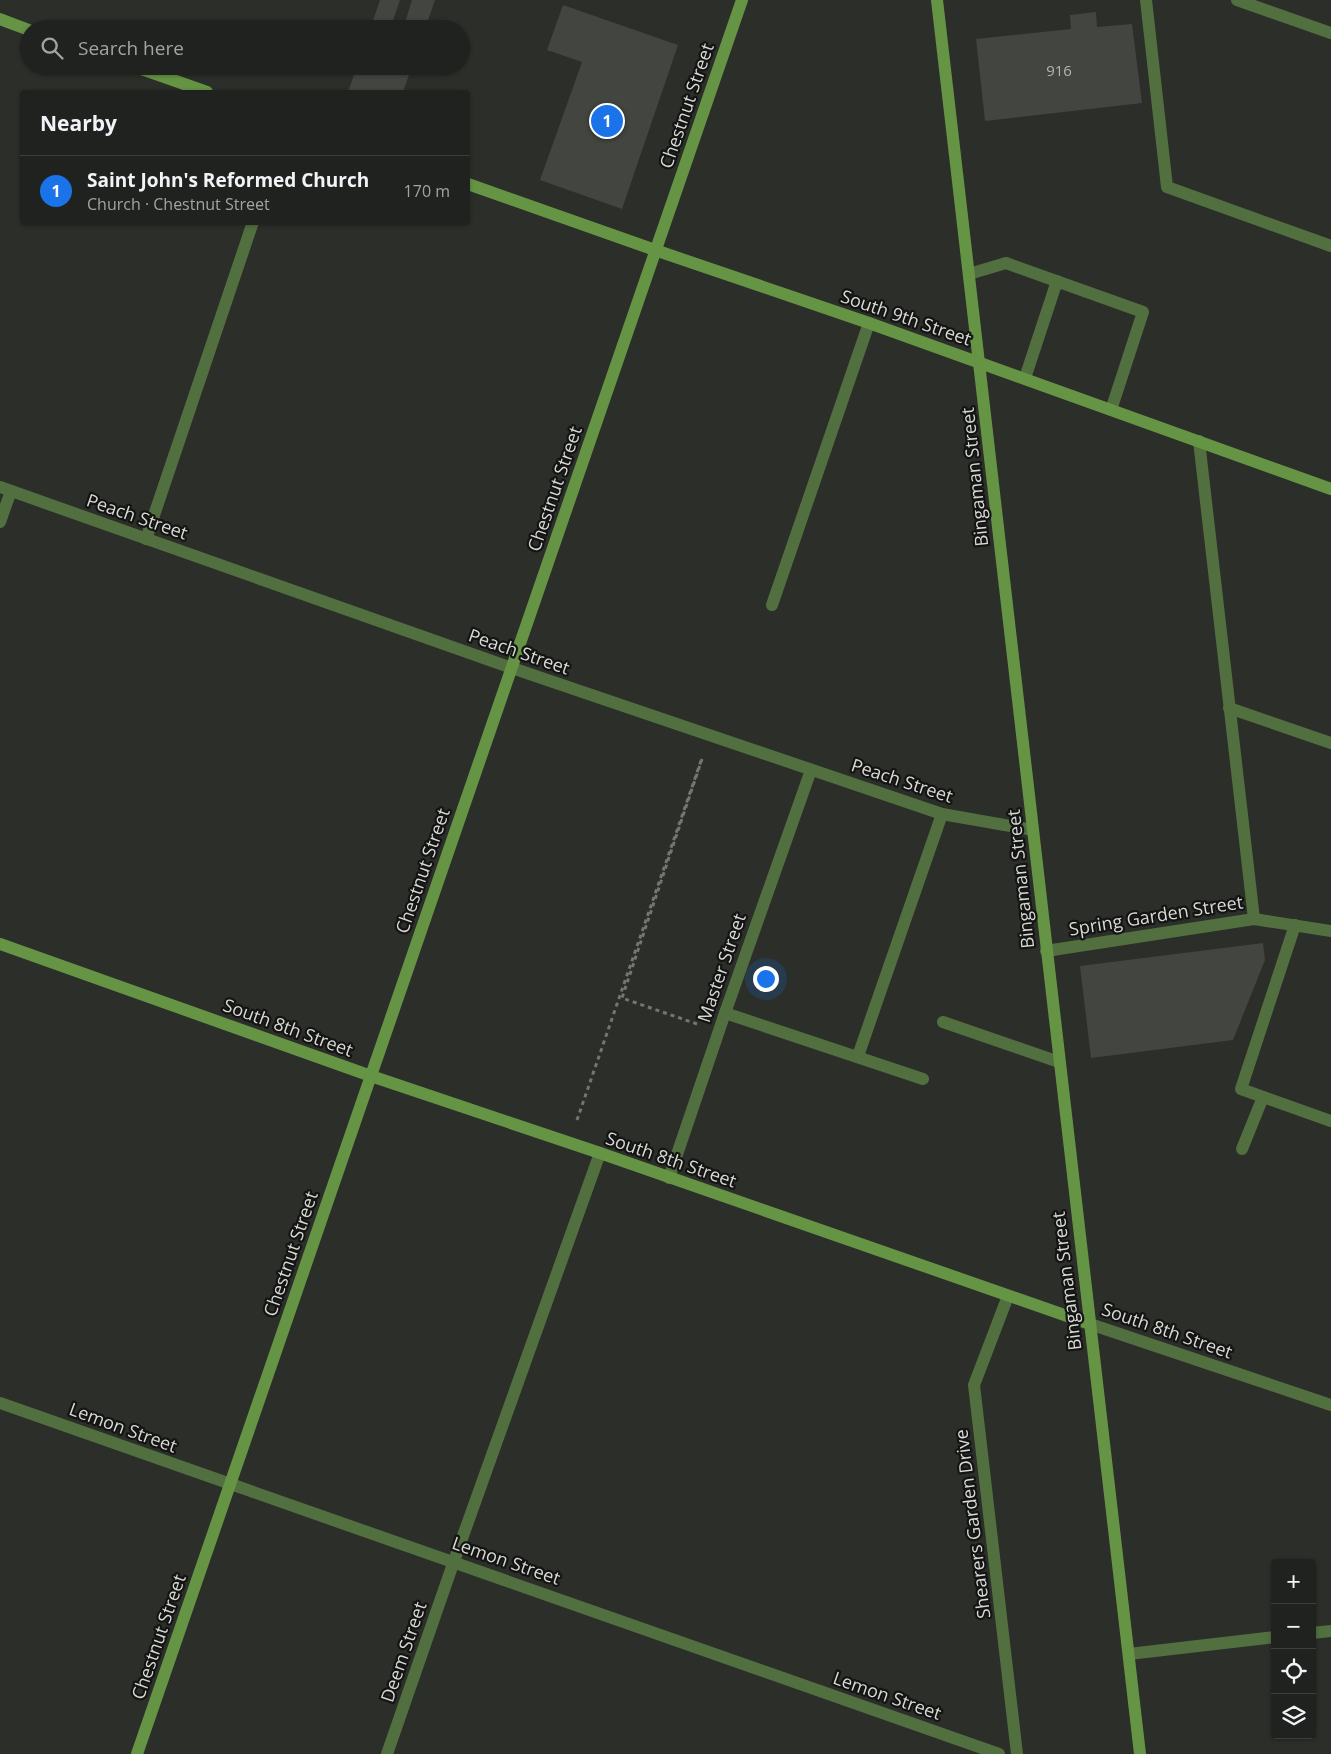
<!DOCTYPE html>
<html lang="en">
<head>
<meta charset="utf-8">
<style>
  body { margin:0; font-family:"Open Sans",sans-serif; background:#282a28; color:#f1f3f6 }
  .controls { position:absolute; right:15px; bottom:15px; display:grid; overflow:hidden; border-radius:5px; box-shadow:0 1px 4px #0004 }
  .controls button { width:45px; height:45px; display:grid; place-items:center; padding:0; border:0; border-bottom:1px solid #3d3f3d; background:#20221f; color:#f1f3f6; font:25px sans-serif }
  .you { position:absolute; left:765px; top:978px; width:18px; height:18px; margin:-12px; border:4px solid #fff; border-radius:50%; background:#1a73e8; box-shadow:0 0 0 8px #1a73e833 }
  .badge { display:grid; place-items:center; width:32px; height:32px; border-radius:50%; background:#1a73e8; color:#fff; font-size:16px; font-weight:700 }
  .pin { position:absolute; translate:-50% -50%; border:2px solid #fff; box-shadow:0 1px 5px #0006 }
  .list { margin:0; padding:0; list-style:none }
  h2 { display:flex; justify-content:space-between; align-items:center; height:65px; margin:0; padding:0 20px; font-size:21px }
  h2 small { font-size:16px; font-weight:400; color:#a2a4a4 }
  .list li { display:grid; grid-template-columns:32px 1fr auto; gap:15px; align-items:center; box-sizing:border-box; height:70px; padding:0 20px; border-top:1px solid #3d3f3d }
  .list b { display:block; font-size:19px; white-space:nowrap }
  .list p { margin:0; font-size:16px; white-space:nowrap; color:#a2a4a4 }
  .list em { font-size:16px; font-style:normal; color:#a2a4a4 }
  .icon { flex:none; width:28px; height:28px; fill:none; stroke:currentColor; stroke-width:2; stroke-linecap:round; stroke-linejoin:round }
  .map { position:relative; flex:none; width:1331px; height:1754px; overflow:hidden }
  .search { position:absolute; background:#20221f; box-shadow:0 1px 4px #0004; left:20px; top:20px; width:450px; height:55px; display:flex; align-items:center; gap:12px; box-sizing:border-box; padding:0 18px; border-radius:28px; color:#a2a4a4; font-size:19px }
  .panel { position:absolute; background:#20221f; box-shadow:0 1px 4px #0004; left:20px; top:90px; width:450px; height:135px; border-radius:5px }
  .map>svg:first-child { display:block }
  .building { fill:#424540 }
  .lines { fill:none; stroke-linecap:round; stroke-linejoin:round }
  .path { stroke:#737672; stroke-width:3; stroke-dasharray:4 4; stroke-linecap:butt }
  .lane { stroke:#526f3f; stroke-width:12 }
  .street { stroke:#526f3f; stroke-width:12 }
  .secondary { stroke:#659444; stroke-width:12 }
  .labels { text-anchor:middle; stroke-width:4.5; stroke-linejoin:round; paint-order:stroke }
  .number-label { font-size:15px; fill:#b2b5b1 }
  .street-label { font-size:18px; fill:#d8dad7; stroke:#141513 }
</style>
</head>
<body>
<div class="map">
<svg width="1331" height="1754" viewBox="0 0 1331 1754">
  <rect width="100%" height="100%" fill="#2b2e29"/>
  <g class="building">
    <polygon points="380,0 400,0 390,29 370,29"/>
    <polygon points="412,0 435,0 425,29 403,29"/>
    <polygon points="563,5 678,45 622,209 540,180 582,62 547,50"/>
    <polygon points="1096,12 1097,27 1132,24 1142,103 985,121 976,39 1071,29 1070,15"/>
    <polygon points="357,66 412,66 403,92 348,92"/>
    <polygon points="1263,943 1265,960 1233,1040 1091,1058 1080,966"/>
  </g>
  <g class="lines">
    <g class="path">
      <polyline points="697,1024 622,998 702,759"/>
      <polyline points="577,1120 702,758"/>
    </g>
    <g class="lane">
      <polyline points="1146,0 1167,187 1331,246"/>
      <polyline points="969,274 1006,263 1143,312 1111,410"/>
      <polyline points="1025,378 1057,281"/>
      <polyline points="1199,441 1254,919"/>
      <polyline points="0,522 11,491"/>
      <polyline points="146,539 253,222"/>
      <polyline points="772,605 869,323"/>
      <polyline points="1229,708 1331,743"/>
      <polyline points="1295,925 1241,1089 1331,1121"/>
      <polyline points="725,1013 923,1079"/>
      <polyline points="943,1022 1059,1062"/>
      <polyline points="858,1056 942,814"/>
      <polyline points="1242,1149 1263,1097"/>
      <polyline points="454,1561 600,1153"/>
      <polyline points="1312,1633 1331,1631"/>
      <polyline points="1129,1654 1275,1637"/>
    </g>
    <g class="street">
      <polyline points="1237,0 1331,33"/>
      <polyline points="0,487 512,668 942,814 1033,830"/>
      <polyline points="1046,951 1254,919 1331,931"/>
      <polyline points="669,1178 725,1013 811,770"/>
      <polyline points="1008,1296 974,1385 1017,1754"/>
      <polyline points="1090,1324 1331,1405"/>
      <polyline points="0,1403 999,1754"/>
      <polyline points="387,1754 454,1561"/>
    </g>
    <g class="secondary">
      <polyline points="937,0 1140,1754"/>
      <polyline points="0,19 29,30"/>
      <polyline points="133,66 207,92"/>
      <polyline points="468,184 655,250 869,323 1331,489"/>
      <polyline points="0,944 371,1076 600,1153 1090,1324"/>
      <polyline points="137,1754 742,0"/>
    </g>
  </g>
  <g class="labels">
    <g class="number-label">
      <text x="1059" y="76">916</text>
    </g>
    <g class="street-label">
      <text transform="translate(687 106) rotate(-71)" y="6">Chestnut Street</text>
      <text transform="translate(906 318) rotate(19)" y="6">South 9th Street</text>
      <text transform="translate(975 477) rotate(-96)" y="6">Bingaman Street</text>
      <text transform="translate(555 489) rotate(-71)" y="6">Chestnut Street</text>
      <text transform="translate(137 517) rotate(19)" y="6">Peach Street</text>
      <text transform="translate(519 652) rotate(19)" y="6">Peach Street</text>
      <text transform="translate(902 781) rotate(18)" y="6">Peach Street</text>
      <text transform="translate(423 871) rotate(-71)" y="6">Chestnut Street</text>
      <text transform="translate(1021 879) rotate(-96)" y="6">Bingaman Street</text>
      <text transform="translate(1156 916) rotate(-9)" y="6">Spring Garden Street</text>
      <text transform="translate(722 968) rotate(-71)" y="6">Master Street</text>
      <text transform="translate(288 1028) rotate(20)" y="6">South 8th Street</text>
      <text transform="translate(671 1160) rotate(19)" y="6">South 8th Street</text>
      <text transform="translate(291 1254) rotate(-71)" y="6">Chestnut Street</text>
      <text transform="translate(1067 1281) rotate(-97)" y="6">Bingaman Street</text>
      <text transform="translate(1167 1331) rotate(19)" y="6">South 8th Street</text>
      <text transform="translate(123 1428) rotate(20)" y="6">Lemon Street</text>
      <text transform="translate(973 1524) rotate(-97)" y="6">Shearers Garden Drive</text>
      <text transform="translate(506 1561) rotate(19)" y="6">Lemon Street</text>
      <text transform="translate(159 1637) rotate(-71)" y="6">Chestnut Street</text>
      <text transform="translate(404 1652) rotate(-71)" y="6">Deem Street</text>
      <text transform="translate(887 1696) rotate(19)" y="6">Lemon Street</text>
    </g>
  </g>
</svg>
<div class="controls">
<button>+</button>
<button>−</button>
<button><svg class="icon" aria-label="locate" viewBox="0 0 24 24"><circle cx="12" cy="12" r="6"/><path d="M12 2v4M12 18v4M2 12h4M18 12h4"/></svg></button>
<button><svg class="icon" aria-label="layers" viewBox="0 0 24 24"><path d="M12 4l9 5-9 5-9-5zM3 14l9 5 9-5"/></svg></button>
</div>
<div class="you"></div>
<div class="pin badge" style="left:607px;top:121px">1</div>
<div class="search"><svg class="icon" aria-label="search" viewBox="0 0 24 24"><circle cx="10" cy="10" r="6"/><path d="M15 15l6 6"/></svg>Search here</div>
<section class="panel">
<h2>Nearby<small></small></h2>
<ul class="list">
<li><span class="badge">1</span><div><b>Saint John's Reformed Church</b><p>Church · Chestnut Street</p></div><em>170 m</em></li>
</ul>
</section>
</div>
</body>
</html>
